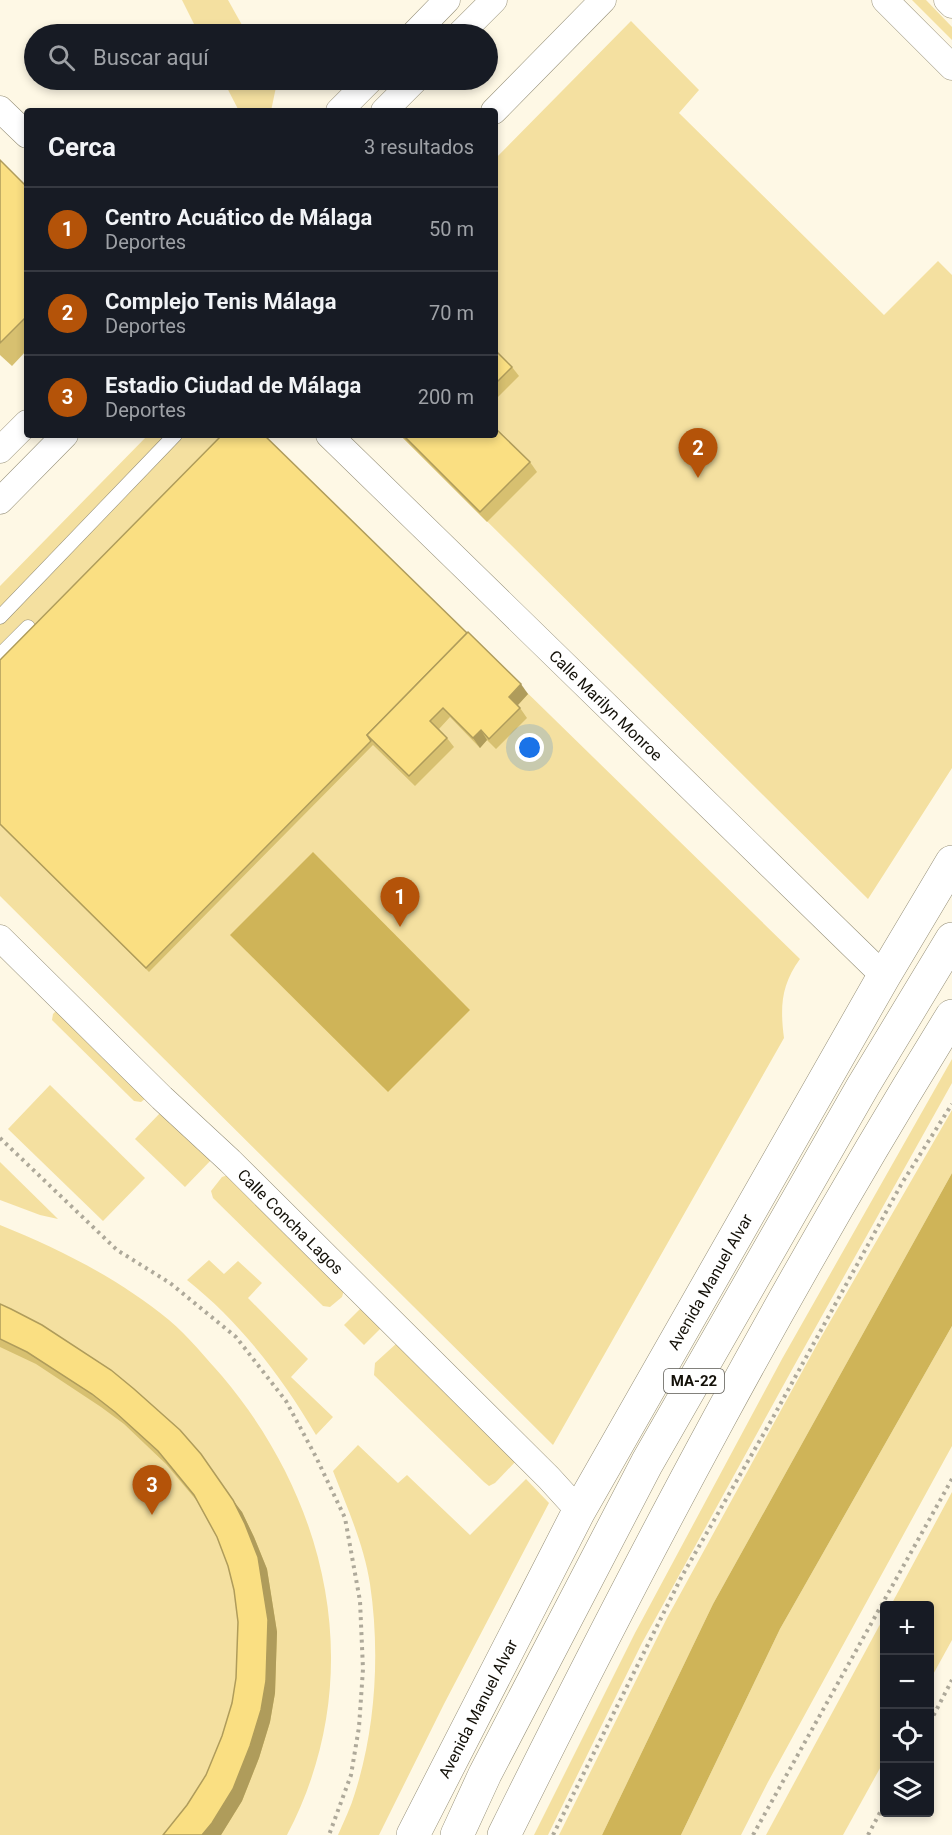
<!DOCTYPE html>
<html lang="es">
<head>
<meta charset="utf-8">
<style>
  body { margin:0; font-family:Roboto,sans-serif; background:#242831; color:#f1f3f6 }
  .controls { position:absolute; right:18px; bottom:18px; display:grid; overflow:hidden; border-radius:6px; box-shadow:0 3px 9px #0003 }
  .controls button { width:54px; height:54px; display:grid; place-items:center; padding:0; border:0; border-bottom:2px solid #363941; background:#171b24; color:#f1f3f6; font:30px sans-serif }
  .you { position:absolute; left:530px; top:748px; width:21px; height:21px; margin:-15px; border:4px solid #fff; border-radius:50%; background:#1a73e8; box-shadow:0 0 0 9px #1a73e833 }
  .badge { display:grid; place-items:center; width:39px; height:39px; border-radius:50%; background:#b45309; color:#fff; font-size:20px; font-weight:700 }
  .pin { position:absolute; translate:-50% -50px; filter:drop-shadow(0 2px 3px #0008) }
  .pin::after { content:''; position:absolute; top:32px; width:21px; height:18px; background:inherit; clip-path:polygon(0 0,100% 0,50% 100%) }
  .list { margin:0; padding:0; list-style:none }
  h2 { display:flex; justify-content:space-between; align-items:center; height:78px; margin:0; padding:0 24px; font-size:26px }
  h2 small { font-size:20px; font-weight:400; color:#9ea1a6 }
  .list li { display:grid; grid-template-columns:39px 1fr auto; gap:18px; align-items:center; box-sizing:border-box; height:84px; padding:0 24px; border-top:2px solid #363941 }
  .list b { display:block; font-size:22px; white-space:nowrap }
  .list p { margin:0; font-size:20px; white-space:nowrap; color:#9ea1a6 }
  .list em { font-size:20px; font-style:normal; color:#9ea1a6 }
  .icon { flex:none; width:33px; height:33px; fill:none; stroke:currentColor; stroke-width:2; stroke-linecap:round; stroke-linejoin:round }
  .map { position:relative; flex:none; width:952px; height:1835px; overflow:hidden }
  .search { position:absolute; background:#171b24; box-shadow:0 3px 9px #0003; left:24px; top:24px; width:474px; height:66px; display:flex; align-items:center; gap:15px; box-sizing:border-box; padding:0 21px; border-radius:33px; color:#9ea1a6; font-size:22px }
  .panel { position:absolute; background:#171b24; box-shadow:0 3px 9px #0003; left:24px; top:108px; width:474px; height:330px; border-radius:6px }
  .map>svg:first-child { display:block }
  .green { fill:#f4e0a0 }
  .water { fill:#cfb458 }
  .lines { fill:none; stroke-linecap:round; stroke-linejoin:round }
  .service-casing { stroke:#958f78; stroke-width:15 }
  .minor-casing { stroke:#958f78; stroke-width:27 }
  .primary-casing { stroke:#958f78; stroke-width:34 }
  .path { stroke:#aea99a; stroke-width:4; stroke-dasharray:3 4.5; stroke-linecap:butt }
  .service { stroke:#fff; stroke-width:14 }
  .minor { stroke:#fff; stroke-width:26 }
  .primary { stroke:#fff; stroke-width:33 }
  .wall { fill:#d7c070 }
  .shaded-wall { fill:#af9c5b }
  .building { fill:#fadf82; stroke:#af9c5b; stroke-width:1.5 }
  .labels { text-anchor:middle; stroke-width:4.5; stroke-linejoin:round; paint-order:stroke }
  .shield { fill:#fff; stroke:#5a5852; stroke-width:1.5 }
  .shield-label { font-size:15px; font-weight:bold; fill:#131008 }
  .street-label { font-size:16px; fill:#131008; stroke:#fff }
</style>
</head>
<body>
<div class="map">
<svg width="952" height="1835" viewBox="0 0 952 1835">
  <rect width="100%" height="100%" fill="#fef8e5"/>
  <g class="green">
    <polygon points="182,0 228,0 247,34 199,34"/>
    <polygon points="912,0 926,0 952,27 952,40"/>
    <polygon points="631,21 699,90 679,113 884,315 938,261 952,275 952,768 868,899 400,435 495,435 495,159"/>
    <polygon points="223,80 272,80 276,87 271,111 239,111"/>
    <path d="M148 435H263L800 959C781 985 780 1007 784 1038L553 1445 0 896V586Z"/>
    <polygon points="56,1011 146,1098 141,1102 134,1101 52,1020 53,1014"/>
    <polygon points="952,1059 952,1083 794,1366 642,1643 548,1835 534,1835 635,1633 782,1359"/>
    <polygon points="50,1085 145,1178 103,1221 8,1129"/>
    <polygon points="163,1110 213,1158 185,1187 135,1139"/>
    <polygon points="952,1110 952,1173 713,1604 602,1835 559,1835 667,1618 820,1339"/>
    <polygon points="0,1162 58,1219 40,1215 0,1200"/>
    <polygon points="228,1175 344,1290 342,1297 330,1307 323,1306 213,1198 211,1191 222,1177"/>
    <path d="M0 1225C60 1249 119 1279 169 1320 189 1337 205 1357 222 1376 332 1506 368 1681 287 1835H0Z"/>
    <path d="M209 1260 224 1274 238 1261 262 1283 248 1298 308 1359 291 1377 333 1417 316 1435C282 1377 240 1322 187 1280Z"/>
    <polygon points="361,1308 382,1327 364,1345 344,1325"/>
    <polygon points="952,1326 952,1446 768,1782 741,1835 681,1835 780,1629"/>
    <polygon points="397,1343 516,1461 495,1483 489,1486 484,1482 374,1375 375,1363"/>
    <path d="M358 1445 398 1483 407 1475 470 1535 526 1479 549 1503 444 1704 379 1835H338C344 1821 351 1807 355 1793 376 1727 380 1651 370 1584 364 1545 347 1507 333 1471Z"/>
    <polygon points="952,1492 952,1640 930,1680 930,1606 891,1605"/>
    <polygon points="884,1617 884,1761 843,1835 766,1835"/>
  </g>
  <g class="water">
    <polygon points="313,852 470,1010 388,1092 230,935"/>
    <polygon points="952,1173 952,1326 780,1629 681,1835 602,1835 713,1604"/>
  </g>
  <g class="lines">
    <g class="service-casing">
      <g id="service">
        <polyline points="0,617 175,435"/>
        <polyline points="0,655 28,627"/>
      </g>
    </g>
    <g class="minor-casing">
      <g id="minor">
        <polyline points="885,0 952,67"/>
        <polyline points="947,0 952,5"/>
        <polyline points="414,34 447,0"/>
        <polyline points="460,34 494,0"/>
        <polyline points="0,109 27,135"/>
        <polyline points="339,111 370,80"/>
        <polyline points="384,111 415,80"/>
        <polyline points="494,111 603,0"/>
        <path id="s1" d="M329 435 884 976"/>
        <polyline points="0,450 27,423"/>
        <polyline points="0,501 65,435"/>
        <path id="s2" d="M0 938 162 1098 230 1161 549 1478 579 1511"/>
      </g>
    </g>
    <g class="primary-casing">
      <g id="primary">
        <path id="s3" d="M413 1835 579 1511 884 976 952 862"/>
        <polyline points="457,1835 485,1774 647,1463 863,1086 952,939"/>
        <path d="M504 1835C642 1556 788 1280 952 1016"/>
      </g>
    </g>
    <g class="path">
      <polyline points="0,1138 117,1250 170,1283 236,1337 286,1401 316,1457 345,1518 360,1601 363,1669 359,1727 351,1775 329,1835"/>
      <polyline points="930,1722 952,1680"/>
      <polyline points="553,1835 682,1576 771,1421 902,1183 952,1104"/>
      <polyline points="753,1835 952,1479"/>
      <polyline points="868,1835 884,1805"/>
    </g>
    <use href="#service" class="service"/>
    <use href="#minor" class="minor"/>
    <use href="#primary" class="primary"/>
  </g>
  <g class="wall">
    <polygon points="0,160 27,187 27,350 12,366 0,355"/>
    <polygon points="495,350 512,367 519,376 495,400"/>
    <polygon points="400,435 495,435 530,462 537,472 487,522"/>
    <polygon points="0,660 528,694 518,705 527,718 496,749 487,740 480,748 450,717 439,729 447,738 454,747 415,786 373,745 149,972 0,825"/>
    <polygon points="0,1304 242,1512 254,1537 267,1569 277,1632 275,1693 270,1722 259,1758 242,1801 221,1835 163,1835 187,1805 206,1775 222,1736 232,1703 236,1678 238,1622 234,1590 228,1566 217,1537 197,1501 166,1464 124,1424 101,1407 36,1364 0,1347"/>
  </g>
  <g class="shaded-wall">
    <polygon points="521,684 528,694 516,707 509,697"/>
    <polygon points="481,730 487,740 480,748 473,738"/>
    <polygon points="233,1500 242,1512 254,1537 267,1569 277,1632 275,1693 270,1722 259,1758 242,1801 221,1835 202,1835 233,1789 245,1524"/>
  </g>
  <g class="building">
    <polygon points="0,160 27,187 27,316 0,343"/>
    <polygon points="495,350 512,367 495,384"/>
    <polygon points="495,428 530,462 480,512 403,435 495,435"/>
    <polygon points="222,435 264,435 467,633 367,735 371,741 146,968 0,824 0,660"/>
    <polygon points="468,632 521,684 509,697 520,708 489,739 481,730 473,738 443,708 430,721 447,738 409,776 367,735"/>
    <polygon points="0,1304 11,1309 42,1325 111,1370 134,1389 180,1430 201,1454 233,1500 245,1524 258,1557 268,1620 266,1681 261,1710 250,1746 233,1789 212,1823 202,1835 163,1835 187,1805 206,1775 222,1736 232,1703 236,1678 238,1622 234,1590 228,1566 217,1537 194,1495 158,1451 115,1412 92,1394 27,1352 0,1339"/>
  </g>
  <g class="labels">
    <rect class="shield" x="664" y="1369" width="60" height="24" rx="4.5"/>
    <g class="shield-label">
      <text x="694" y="1386">MA-22</text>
    </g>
    <g class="street-label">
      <text dy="6" stroke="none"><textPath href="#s1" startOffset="387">Calle Marilyn Monroe</textPath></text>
      <text dy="6" stroke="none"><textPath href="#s2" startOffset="406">Calle Concha Lagos</textPath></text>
      <text dy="6" stroke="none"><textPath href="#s3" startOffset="628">Avenida Manuel Alvar</textPath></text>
      <text dy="6" stroke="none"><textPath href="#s3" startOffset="142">Avenida Manuel Alvar</textPath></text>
    </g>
  </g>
</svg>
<div class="controls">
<button>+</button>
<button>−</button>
<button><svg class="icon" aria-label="locate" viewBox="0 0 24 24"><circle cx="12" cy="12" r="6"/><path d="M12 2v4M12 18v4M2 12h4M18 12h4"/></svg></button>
<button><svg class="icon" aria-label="layers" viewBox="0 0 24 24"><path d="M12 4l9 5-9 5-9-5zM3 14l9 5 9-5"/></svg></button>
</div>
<div class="you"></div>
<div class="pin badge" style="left:400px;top:927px">1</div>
<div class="pin badge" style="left:698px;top:478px">2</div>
<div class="pin badge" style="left:152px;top:1515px">3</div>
<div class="search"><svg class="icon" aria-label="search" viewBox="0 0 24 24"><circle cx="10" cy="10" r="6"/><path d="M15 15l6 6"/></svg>Buscar aquí</div>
<section class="panel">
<h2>Cerca<small>3 resultados</small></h2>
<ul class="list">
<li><span class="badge">1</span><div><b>Centro Acuático de Málaga</b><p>Deportes</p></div><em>50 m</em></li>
<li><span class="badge">2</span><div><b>Complejo Tenis Málaga</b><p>Deportes</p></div><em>70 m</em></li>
<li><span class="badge">3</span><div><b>Estadio Ciudad de Málaga</b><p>Deportes</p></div><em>200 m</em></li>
</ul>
</section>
</div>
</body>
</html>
